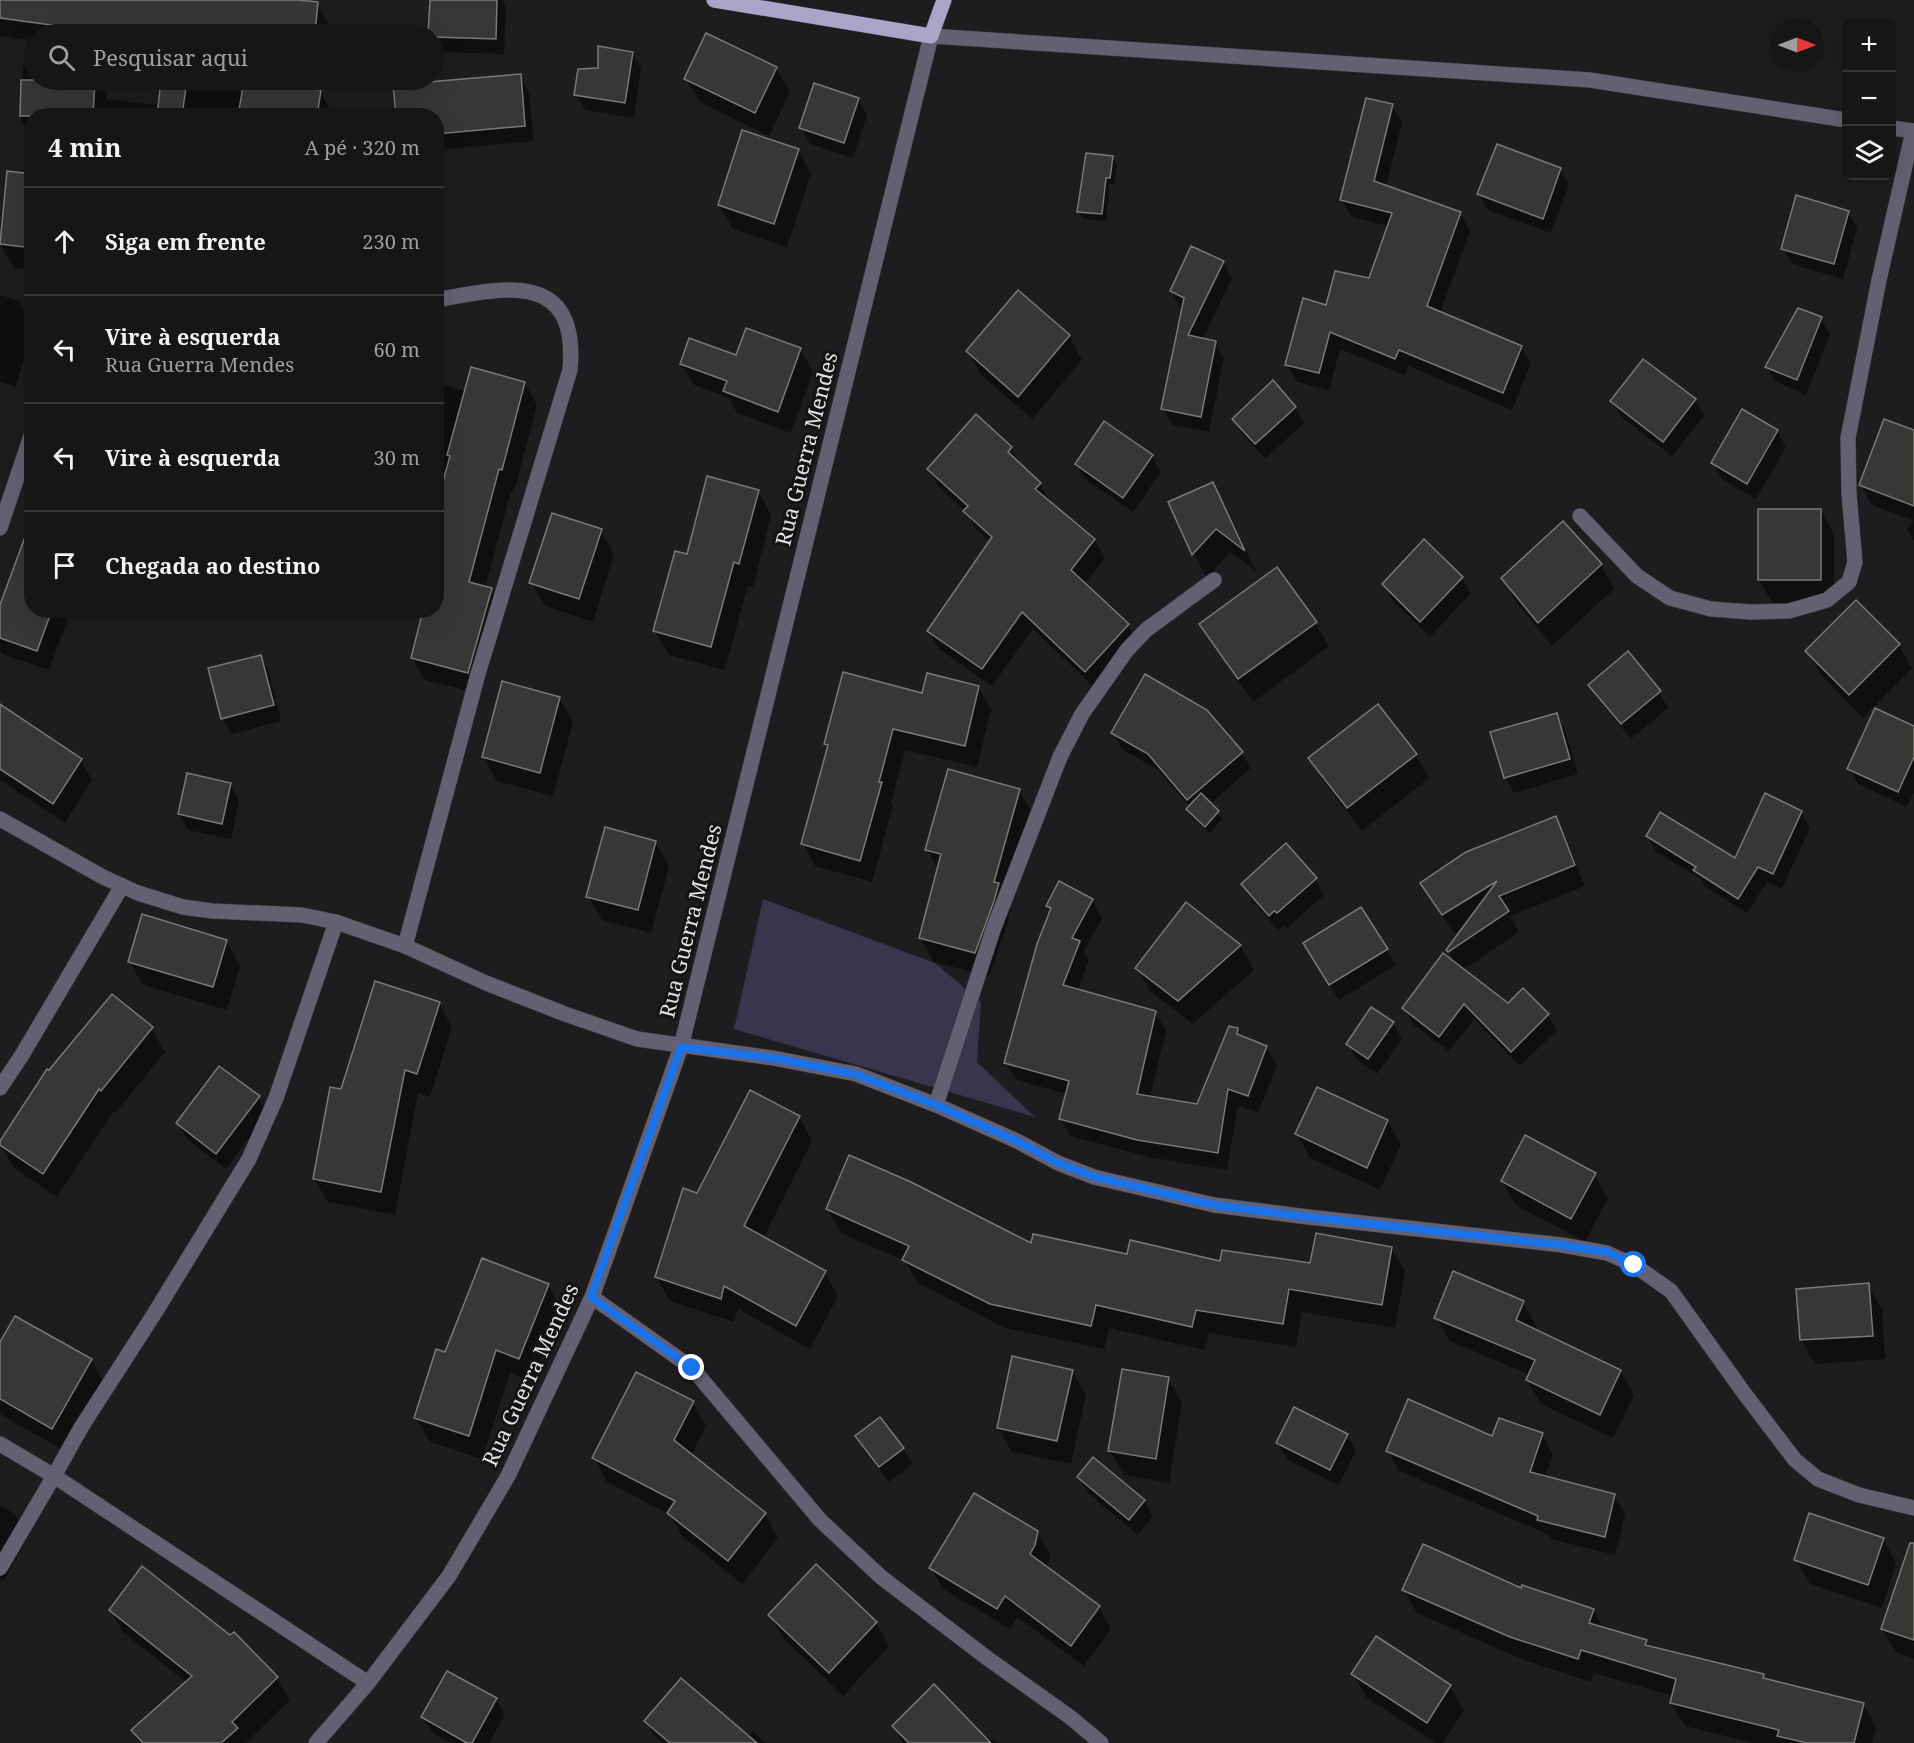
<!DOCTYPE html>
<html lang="pt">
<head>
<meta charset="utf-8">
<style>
  body { margin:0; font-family:"Noto Serif",serif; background:#232324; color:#f1f3f6 }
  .controls { position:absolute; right:18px; top:18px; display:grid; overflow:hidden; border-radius:12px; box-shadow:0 6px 24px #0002 }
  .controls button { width:54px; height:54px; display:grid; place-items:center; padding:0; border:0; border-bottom:2px solid #353536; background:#161617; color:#f1f3f6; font:30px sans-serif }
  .compass { position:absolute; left:1770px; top:18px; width:54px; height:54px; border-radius:50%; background:#161617; box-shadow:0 6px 24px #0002; rotate:90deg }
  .stop { position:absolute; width:18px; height:18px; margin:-14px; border:4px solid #1a73e8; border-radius:50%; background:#fff }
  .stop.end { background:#1a73e8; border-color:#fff; box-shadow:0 2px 6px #0008 }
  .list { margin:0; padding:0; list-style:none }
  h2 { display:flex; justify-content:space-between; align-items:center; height:78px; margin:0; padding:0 24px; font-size:26px }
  h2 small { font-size:20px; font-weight:400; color:#9e9fa1 }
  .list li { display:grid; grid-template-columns:39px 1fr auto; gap:18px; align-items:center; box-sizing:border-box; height:108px; padding:0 24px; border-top:2px solid #353536 }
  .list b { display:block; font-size:22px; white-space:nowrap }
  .list p { margin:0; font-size:20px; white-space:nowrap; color:#9e9fa1 }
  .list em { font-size:20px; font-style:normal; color:#9e9fa1 }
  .icon { flex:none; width:33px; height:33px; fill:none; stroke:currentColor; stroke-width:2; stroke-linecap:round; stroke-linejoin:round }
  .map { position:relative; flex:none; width:1914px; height:1743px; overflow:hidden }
  .search { position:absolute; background:#161617; box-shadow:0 6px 24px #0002; left:24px; top:24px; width:420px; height:66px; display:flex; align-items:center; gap:15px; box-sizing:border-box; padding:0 21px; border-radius:33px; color:#9e9fa1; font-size:22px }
  .panel { position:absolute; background:#161617; box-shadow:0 6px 24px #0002; left:24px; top:108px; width:420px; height:510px; border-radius:24px }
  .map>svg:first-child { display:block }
  .green { fill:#3a344c }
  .shadow { fill:#0007 }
  .building { fill:#373835; stroke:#797976; stroke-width:1.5 }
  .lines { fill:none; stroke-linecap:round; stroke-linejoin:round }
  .minor-casing { stroke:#39393b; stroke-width:16 }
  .major-casing { stroke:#39393b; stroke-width:16 }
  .minor { stroke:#646072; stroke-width:15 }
  .major { stroke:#aba3c8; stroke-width:15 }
  .route { stroke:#1a73e8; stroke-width:8 }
  .labels { text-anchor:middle; stroke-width:6; stroke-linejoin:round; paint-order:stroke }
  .street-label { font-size:21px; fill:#e2e2e4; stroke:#141416 }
</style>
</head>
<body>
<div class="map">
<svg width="1914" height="1743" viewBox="0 0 1914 1743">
  <rect width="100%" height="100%" fill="#1d1d1f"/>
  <polygon class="green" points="763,899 935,963 981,1002 977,1062 1035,1117 734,1029"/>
  <g class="shadow">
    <polygon points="0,0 289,0 317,4 329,25 328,34 34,34 34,41 0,36"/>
    <polygon points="431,0 502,0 506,7 504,54 439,52 434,43 434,34 430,34"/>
    <polygon points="396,29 400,34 357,34 356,30"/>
    <polygon points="632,53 641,69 634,118 585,110 576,94 600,69"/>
    <polygon points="23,66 34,66 34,80 101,80 106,89 106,99 159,105 162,80 323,80 321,93 332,112 332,116 229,116 197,112 196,116 32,116 32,138 21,120"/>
    <polygon points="776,68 790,92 769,136 700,102 686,79"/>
    <polygon points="520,76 529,92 534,141 436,150 436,116"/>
    <polygon points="858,99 867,115 853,158 810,144 801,128"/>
    <polygon points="1392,106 1402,123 1386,187 1460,213 1470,231 1440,313 1521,347 1531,364 1512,410 1408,366 1405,375 1340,349 1329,390 1297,382 1287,365 1327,307 1370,280 1388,226 1352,217 1342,200"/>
    <polygon points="798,150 811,174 787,247 733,229 719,205"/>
    <polygon points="1112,158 1117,165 1114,185 1109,184 1106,221 1083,219 1078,212"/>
    <polygon points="1560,169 1569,185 1551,233 1488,210 1479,194"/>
    <polygon points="8,172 32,175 32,270 14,268 0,244"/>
    <polygon points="1848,212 1857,228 1843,279 1792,264 1783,248"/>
    <polygon points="1223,262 1232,278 1202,340 1215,342 1224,358 1209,432 1172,425 1163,409 1183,308 1180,307 1171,291"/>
    <polygon points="0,295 19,301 32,322 32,329 16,387 0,382"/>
    <polygon points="1821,319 1830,334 1806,395 1776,382 1767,367"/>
    <polygon points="1069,336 1082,360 1032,419 981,375 968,352"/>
    <polygon points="800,349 813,371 791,433 737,413 729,398 694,385 681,364"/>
    <polygon points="436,383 466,391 525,383 537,405 514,492 511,491 485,588 491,590 504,612 481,694 425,680 412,657 436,610 448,472 436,469"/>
    <polygon points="1695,400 1704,416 1672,456 1621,417 1612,401"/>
    <polygon points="1295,407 1304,423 1265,459 1243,435 1234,419"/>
    <polygon points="1777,431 1786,447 1756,499 1722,479 1713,463"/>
    <polygon points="1914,432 1914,541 1907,529 1914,521 1872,505 1861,485"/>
    <polygon points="1011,448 1022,467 1040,484 1051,502 1049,503 1094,540 1105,558 1084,584 1128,625 1138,643 1096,689 1033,629 992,686 939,649 929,631 990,543 976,529 965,511 939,487 929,469"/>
    <polygon points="1152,456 1161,472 1133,512 1086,480 1076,464"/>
    <polygon points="1213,483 1226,507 1256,571 1230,552 1207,578 1194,554 1170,503"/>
    <polygon points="758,491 771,515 753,587 748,585 725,670 669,655 655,631 688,556"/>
    <polygon points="1821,510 1834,534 1834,604 1773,604 1759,580"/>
    <polygon points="601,531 614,554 593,622 545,606 531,582"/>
    <polygon points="1601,565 1614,589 1552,646 1516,602 1503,578"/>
    <polygon points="1462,578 1471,593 1430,637 1392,600 1383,585"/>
    <polygon points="0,609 71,610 49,670 2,654 0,649"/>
    <polygon points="1315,623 1329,646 1253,702 1215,648 1201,625"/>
    <polygon points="1899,645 1912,669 1863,718 1821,675 1807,651"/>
    <polygon points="260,656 269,672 281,721 232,734 223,719 210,669"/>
    <polygon points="1590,685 1659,692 1668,708 1631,739 1599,700"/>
    <polygon points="978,687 991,709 977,767 905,750 891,803 893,805 872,882 815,866 803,844 829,749 826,744 924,695"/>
    <polygon points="559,698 573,722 553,796 497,781 483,757"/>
    <polygon points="0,707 81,760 92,780 65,823 0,780"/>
    <polygon points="1556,714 1565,730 1578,774 1514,793 1505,777"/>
    <polygon points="1914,728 1914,792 1907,807 1858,784 1849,768"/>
    <polygon points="1113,733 1242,753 1251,768 1210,804 1222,819 1210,833 1192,817 1188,810 1190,807 1158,770 1122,749"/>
    <polygon points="1416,755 1429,778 1362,831 1324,782 1310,758"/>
    <polygon points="230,784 239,800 231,839 188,830 179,814"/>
    <polygon points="1019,790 1033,814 1008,903 1011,908 1007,925 989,976 934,962 920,938 939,870 927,849"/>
    <polygon points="1801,812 1810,828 1782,889 1767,882 1747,913 1704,886 1700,878 1656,852 1647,836 1735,860"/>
    <polygon points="1555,818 1566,838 1585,886 1510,916 1519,932 1463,970 1508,1005 1548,1015 1557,1030 1520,1066 1474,1019 1449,1051 1413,1024 1404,1008 1456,965 1448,950 1463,929 1454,934 1422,884"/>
    <polygon points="655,842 669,866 651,933 602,920 588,896"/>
    <polygon points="1315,879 1324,895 1287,928 1283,926 1279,931 1252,900 1243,884"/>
    <polygon points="1092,900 1102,918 1084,951 1089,960 1078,990 1155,1013 1166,1030 1150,1097 1198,1105 1237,1029 1242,1038 1266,1047 1277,1065 1258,1113 1238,1105 1227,1170 1149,1157 1071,1136 1060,1118 1067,1094 1016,1080 1006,1063 1051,911 1048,906"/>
    <polygon points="1187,904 1240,946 1254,970 1193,1024 1151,992 1137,968"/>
    <polygon points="226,942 240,965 227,1010 143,985 129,961"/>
    <polygon points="1387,950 1396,965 1339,1000 1314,959"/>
    <polygon points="439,1003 452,1027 430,1097 418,1093 395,1215 328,1202 314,1179 342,1091"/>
    <polygon points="1393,1023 1402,1039 1377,1074 1357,1060 1348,1044"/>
    <polygon points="151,1028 165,1052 115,1113 113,1112 57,1197 14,1168 0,1144"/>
    <polygon points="258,1097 267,1113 226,1169 187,1139 178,1124"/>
    <polygon points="799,1117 812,1141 763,1239 825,1273 838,1296 810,1349 738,1309 734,1322 670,1301 656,1277 698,1195"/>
    <polygon points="1387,1121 1401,1145 1380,1190 1310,1158 1297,1134"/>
    <polygon points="1594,1174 1608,1198 1585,1242 1516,1205 1502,1181"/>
    <polygon points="827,1209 1032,1245 1128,1256 1221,1262 1312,1265 1391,1248 1405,1272 1395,1328 1302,1312 1296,1347 1209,1333 1205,1350 1109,1328 1104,1349 1005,1328 918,1283 905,1261 841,1233"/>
    <polygon points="548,1285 561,1309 532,1382 510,1373 482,1459 430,1442 416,1418 446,1353"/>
    <polygon points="1868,1285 1882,1309 1885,1359 1815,1364 1801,1340"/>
    <polygon points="1523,1303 1536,1326 1535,1331 1620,1371 1634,1395 1613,1438 1541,1404 1527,1380 1530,1375 1450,1341 1436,1317"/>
    <polygon points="0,1345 91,1360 105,1384 66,1452 0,1414"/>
    <polygon points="1072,1371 1086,1395 1071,1464 1012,1452 998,1428"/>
    <polygon points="1168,1379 1182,1402 1169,1483 1124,1475 1110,1451"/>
    <polygon points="693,1403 706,1426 691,1456 765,1514 778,1538 742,1584 682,1536 669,1514 607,1482 594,1458"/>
    <polygon points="880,1419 903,1449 912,1464 889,1482 866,1452 857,1437"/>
    <polygon points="1347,1435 1356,1451 1339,1485 1287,1459 1278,1443"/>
    <polygon points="1542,1435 1553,1454 1545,1477 1614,1495 1625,1514 1615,1555 1550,1539 1547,1534 1399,1471 1388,1451 1493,1438"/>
    <polygon points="1078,1477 1144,1501 1153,1516 1138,1535 1088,1493"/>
    <polygon points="0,1505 15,1514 28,1537 4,1581 0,1579"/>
    <polygon points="1037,1532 1050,1554 1047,1567 1099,1607 1111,1629 1084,1666 1017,1617 1010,1629 943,1589 931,1568"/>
    <polygon points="1883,1539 1896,1563 1882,1608 1810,1584 1796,1560"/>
    <polygon points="1404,1590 1522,1590 1593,1610 1604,1629 1646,1641 1649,1647 1763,1676 1766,1680 1863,1704 1876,1727 1872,1743 1754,1743 1685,1726 1671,1703 1673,1696 1594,1673 1591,1682 1524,1660 1417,1613"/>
    <polygon points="1914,1590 1914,1659 1896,1652 1882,1629"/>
    <polygon points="111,1610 277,1678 290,1700 246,1743 140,1743 133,1731 187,1683 123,1632"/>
    <polygon points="770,1616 876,1623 889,1646 843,1696 784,1639"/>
    <polygon points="1376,1638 1450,1686 1464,1710 1443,1743 1436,1743 1367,1698 1353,1674"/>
    <polygon points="496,1699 505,1715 489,1743 450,1743 432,1733 423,1717"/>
    <polygon points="646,1721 747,1736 753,1731 765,1743 662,1743 655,1737"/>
    <polygon points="894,1726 973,1727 997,1743 903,1743"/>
  </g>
  <g class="building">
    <polygon points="0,0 299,0 318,2 315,34 117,34 0,18"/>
    <polygon points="430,0 497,0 496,39 434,37 434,34 428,34"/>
    <polygon points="706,33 777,67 755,113 684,79"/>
    <polygon points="598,46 633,52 625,103 574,95 578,69 598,68"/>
    <polygon points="521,74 525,126 436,134 436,116 396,116 393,85"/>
    <polygon points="21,80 95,80 93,116 20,116"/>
    <polygon points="161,80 187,80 182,116 157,116"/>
    <polygon points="244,80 258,80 321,90 317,116 238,116"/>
    <polygon points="814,83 859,98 844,143 799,128"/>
    <polygon points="1366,98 1393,104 1374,181 1461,212 1427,306 1522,346 1503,393 1399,350 1395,359 1330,332 1319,373 1285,365 1303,298 1326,305 1335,271 1369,278 1392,213 1340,200"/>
    <polygon points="742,130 799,149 774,224 718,205"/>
    <polygon points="1497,144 1561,168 1543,219 1477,194"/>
    <polygon points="1086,153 1113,156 1110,178 1106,178 1102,214 1077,212"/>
    <polygon points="7,171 32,174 32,248 0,244"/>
    <polygon points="1796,195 1849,211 1834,264 1781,249"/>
    <polygon points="1191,246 1224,261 1188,335 1216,341 1201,417 1161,409 1184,298 1170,291"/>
    <polygon points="1018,290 1070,335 1018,397 966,351"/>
    <polygon points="1798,308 1822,317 1797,380 1765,367"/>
    <polygon points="746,328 801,348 778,412 723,391 727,381 680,364 689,338 736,355"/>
    <polygon points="1643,359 1696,399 1663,442 1610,401"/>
    <polygon points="471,367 525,382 502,470 499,469 469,582 492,588 468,673 411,658 423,610 436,610 436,507 450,456 447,455"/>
    <polygon points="1273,380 1296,407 1255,444 1232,419"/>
    <polygon points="1742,409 1778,430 1747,484 1711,463"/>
    <polygon points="976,414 1012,447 1008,452 1041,483 1035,489 1095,539 1071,570 1129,624 1085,672 1022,612 982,669 927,631 992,537 963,511 968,506 927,469"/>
    <polygon points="1884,419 1914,430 1914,506 1859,485"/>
    <polygon points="1104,421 1153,455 1123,498 1075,464"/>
    <polygon points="707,476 759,490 739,564 734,562 711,647 653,631 675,551 687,554"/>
    <polygon points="1213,482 1245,551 1216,529 1192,555 1168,502"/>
    <rect x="1758" y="509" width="63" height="71"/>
    <polygon points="552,513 602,529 579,599 529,583"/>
    <polygon points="1563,521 1602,564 1538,623 1501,578"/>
    <polygon points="29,526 32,527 32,610 52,610 37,651 0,638 0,605"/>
    <polygon points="1424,539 1463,577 1420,622 1382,584"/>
    <polygon points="1277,567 1317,622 1238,679 1199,624"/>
    <polygon points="1856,600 1900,644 1849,695 1805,651"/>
    <polygon points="1628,651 1661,691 1621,724 1588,685"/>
    <polygon points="261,655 274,705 221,719 208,668"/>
    <polygon points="843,672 922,693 927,673 979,686 965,746 893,729 879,782 882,782 860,861 801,844 828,745 824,744"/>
    <polygon points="1145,674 1207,710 1243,752 1187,800 1148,754 1111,733"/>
    <polygon points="502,681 560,697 540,773 482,757"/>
    <polygon points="0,704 82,759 53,804 0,769"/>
    <polygon points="1378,704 1417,754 1347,808 1308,758"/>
    <polygon points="1875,708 1914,726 1914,757 1898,792 1847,769"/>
    <polygon points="1557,713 1570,759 1504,778 1490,732"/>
    <polygon points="948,769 1020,789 994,882 999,883 994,901 975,953 919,938 941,854 925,850"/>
    <polygon points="187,773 231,783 222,824 178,814"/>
    <polygon points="1201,793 1219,811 1205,827 1186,809"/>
    <polygon points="1765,793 1802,811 1773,874 1758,867 1738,899 1693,870 1696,867 1646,836 1660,812 1735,858"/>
    <polygon points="1556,816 1575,865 1499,896 1509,911 1448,952 1446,950 1497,881 1442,915 1420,883 1466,852"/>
    <polygon points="605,827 656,841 638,910 586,897"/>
    <polygon points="1286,843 1317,878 1277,913 1274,911 1269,916 1241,884"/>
    <polygon points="1059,881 1093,899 1072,938 1080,941 1063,985 1156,1011 1137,1094 1197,1104 1229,1026 1238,1028 1237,1034 1267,1046 1248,1096 1228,1089 1218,1153 1137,1140 1059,1119 1069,1081 1004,1063 1037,944 1051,908 1046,906"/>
    <polygon points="1186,902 1241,945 1178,1001 1135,968"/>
    <polygon points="1361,907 1388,949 1329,985 1303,943"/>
    <polygon points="142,914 227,940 213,987 128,962"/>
    <polygon points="1443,953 1508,1003 1523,988 1549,1014 1511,1052 1464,1004 1439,1037 1402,1008"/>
    <polygon points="375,981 440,1002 417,1074 405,1070 381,1192 313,1179 330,1087 341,1089"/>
    <polygon points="112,994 153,1027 101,1091 99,1089 43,1174 0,1145 0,1141 47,1069 49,1070"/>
    <polygon points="1371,1007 1394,1022 1368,1059 1346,1044"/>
    <polygon points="219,1066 260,1096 216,1154 176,1123"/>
    <polygon points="1317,1087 1388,1120 1367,1168 1295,1134"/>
    <polygon points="750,1090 800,1116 744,1226 826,1271 796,1326 724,1286 721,1299 655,1277 683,1188 697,1193"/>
    <polygon points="1525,1135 1596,1173 1571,1219 1501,1181"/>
    <polygon points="849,1155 911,1182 1031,1243 1033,1234 1127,1254 1130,1240 1220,1261 1222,1250 1310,1263 1316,1233 1392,1247 1382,1305 1289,1289 1283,1324 1196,1310 1192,1327 1096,1305 1091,1326 990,1304 902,1260 909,1246 826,1209"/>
    <polygon points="482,1258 549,1284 519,1359 496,1350 469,1436 414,1418 436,1349 445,1352"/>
    <polygon points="1453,1271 1524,1301 1516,1320 1621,1370 1600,1415 1526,1380 1535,1360 1434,1318"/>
    <polygon points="1869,1283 1873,1336 1800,1340 1796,1289"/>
    <polygon points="15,1316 92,1359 52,1429 0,1399 0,1342"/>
    <polygon points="1012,1356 1073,1370 1057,1441 997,1428"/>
    <polygon points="1122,1369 1169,1377 1156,1459 1108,1451"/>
    <polygon points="636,1372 694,1401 674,1440 766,1513 728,1561 667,1513 675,1501 592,1458"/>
    <polygon points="1408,1399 1492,1436 1499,1418 1543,1433 1530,1472 1615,1494 1605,1537 1537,1520 1538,1516 1386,1451"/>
    <polygon points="1294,1407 1348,1434 1330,1470 1276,1443"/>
    <polygon points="880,1417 904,1448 879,1467 855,1436"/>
    <polygon points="1093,1457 1145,1500 1129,1520 1077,1477"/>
    <polygon points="974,1493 1038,1531 1035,1545 1030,1554 1100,1606 1071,1646 1005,1596 997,1609 929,1568"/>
    <polygon points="1809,1513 1884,1538 1868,1585 1794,1560"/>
    <polygon points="1910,1543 1914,1543 1914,1640 1881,1629"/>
    <polygon points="1423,1544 1521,1588 1522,1585 1594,1609 1589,1623 1647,1640 1645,1645 1764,1674 1763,1678 1864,1703 1854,1743 1807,1743 1777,1736 1779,1730 1670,1703 1676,1679 1581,1650 1578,1659 1510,1637 1402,1590"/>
    <polygon points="816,1564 877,1622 829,1673 768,1615"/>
    <polygon points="142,1566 230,1635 234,1632 278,1677 232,1722 238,1728 221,1743 143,1743 131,1730 192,1676 109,1610"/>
    <polygon points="1376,1636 1451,1685 1427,1723 1351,1674"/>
    <polygon points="447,1671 497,1698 472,1743 467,1743 421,1717"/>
    <polygon points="681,1678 757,1743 670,1743 644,1721"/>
    <polygon points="934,1684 991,1743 909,1743 892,1726"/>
  </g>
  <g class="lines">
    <g class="minor-casing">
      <g id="minor">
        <polyline points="1892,128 1914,131"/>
        <polyline points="1580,516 1637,576 1670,598 1711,609 1750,612 1789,611 1827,600 1849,582 1855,562 1849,494 1848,438 1879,280 1913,131"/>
        <polyline points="0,528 32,433"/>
        <polyline points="0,819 103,877 138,893 183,907 212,911 302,915 336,922 405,946 486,983 565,1014 637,1039 773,1058 856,1074 936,1105 1019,1142 1058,1163 1094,1177 1214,1205 1308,1217 1562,1245 1607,1253 1634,1265 1671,1291 1744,1393 1795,1460 1818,1479 1859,1495 1914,1508"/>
        <path d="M405 946 478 674 570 370C579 270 505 287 436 300"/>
        <polyline points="0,1088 22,1055 122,886"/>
        <polyline points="936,1105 993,930 1060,757 1082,714 1127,650 1146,630 1214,580"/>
        <polyline points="592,1297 692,1368 820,1520 881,1577 987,1658 1070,1717 1101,1743"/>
        <polyline points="0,1444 54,1476 368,1683"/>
        <polyline points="0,1568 54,1476 82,1426 156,1311 249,1159 276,1098 336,922"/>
        <polyline points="316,1743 368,1683 449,1576 508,1476 592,1297 615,1233 681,1047 931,36 1590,80 1846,120"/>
      </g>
    </g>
    <g class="major-casing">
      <polyline id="major" points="714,0 931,36 944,0"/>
    </g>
    <use href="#minor" class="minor"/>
    <use href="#major" class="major"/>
  </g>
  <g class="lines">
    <polyline class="route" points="692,1368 591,1297 681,1047 773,1058 855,1074 936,1105 1019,1142 1058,1163 1095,1177 1214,1205 1308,1217 1562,1245 1607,1252 1634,1265"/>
  </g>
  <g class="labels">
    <g class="street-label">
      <text transform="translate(807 449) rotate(-76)" y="7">Rua Guerra Mendes</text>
      <text transform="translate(691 921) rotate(-76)" y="7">Rua Guerra Mendes</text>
      <text transform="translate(531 1375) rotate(-65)" y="7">Rua Guerra Mendes</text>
    </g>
  </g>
</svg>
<div class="controls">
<button>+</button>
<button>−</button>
<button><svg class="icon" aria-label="layers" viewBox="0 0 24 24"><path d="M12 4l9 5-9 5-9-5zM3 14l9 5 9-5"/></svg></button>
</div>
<svg class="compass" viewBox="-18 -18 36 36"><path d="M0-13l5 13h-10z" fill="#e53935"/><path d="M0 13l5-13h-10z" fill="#9e9fa1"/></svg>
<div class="stop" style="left:1634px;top:1265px"></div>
<div class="stop end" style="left:692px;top:1368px"></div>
<div class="search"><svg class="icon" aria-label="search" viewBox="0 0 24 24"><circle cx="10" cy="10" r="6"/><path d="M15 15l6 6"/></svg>Pesquisar aqui</div>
<section class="panel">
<h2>4 min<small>A pé · 320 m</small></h2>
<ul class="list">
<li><svg class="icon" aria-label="ahead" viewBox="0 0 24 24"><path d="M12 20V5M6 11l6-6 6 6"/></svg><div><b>Siga em frente</b></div><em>230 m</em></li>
<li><svg class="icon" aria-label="left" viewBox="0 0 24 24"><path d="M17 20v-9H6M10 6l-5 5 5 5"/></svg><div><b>Vire à esquerda</b><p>Rua Guerra Mendes</p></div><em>60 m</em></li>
<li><svg class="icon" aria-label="left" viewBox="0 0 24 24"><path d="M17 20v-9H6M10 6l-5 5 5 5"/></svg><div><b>Vire à esquerda</b></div><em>30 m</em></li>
<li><svg class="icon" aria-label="arrive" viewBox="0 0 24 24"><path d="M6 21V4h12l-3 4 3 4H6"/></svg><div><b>Chegada ao destino</b></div></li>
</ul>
</section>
</div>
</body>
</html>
